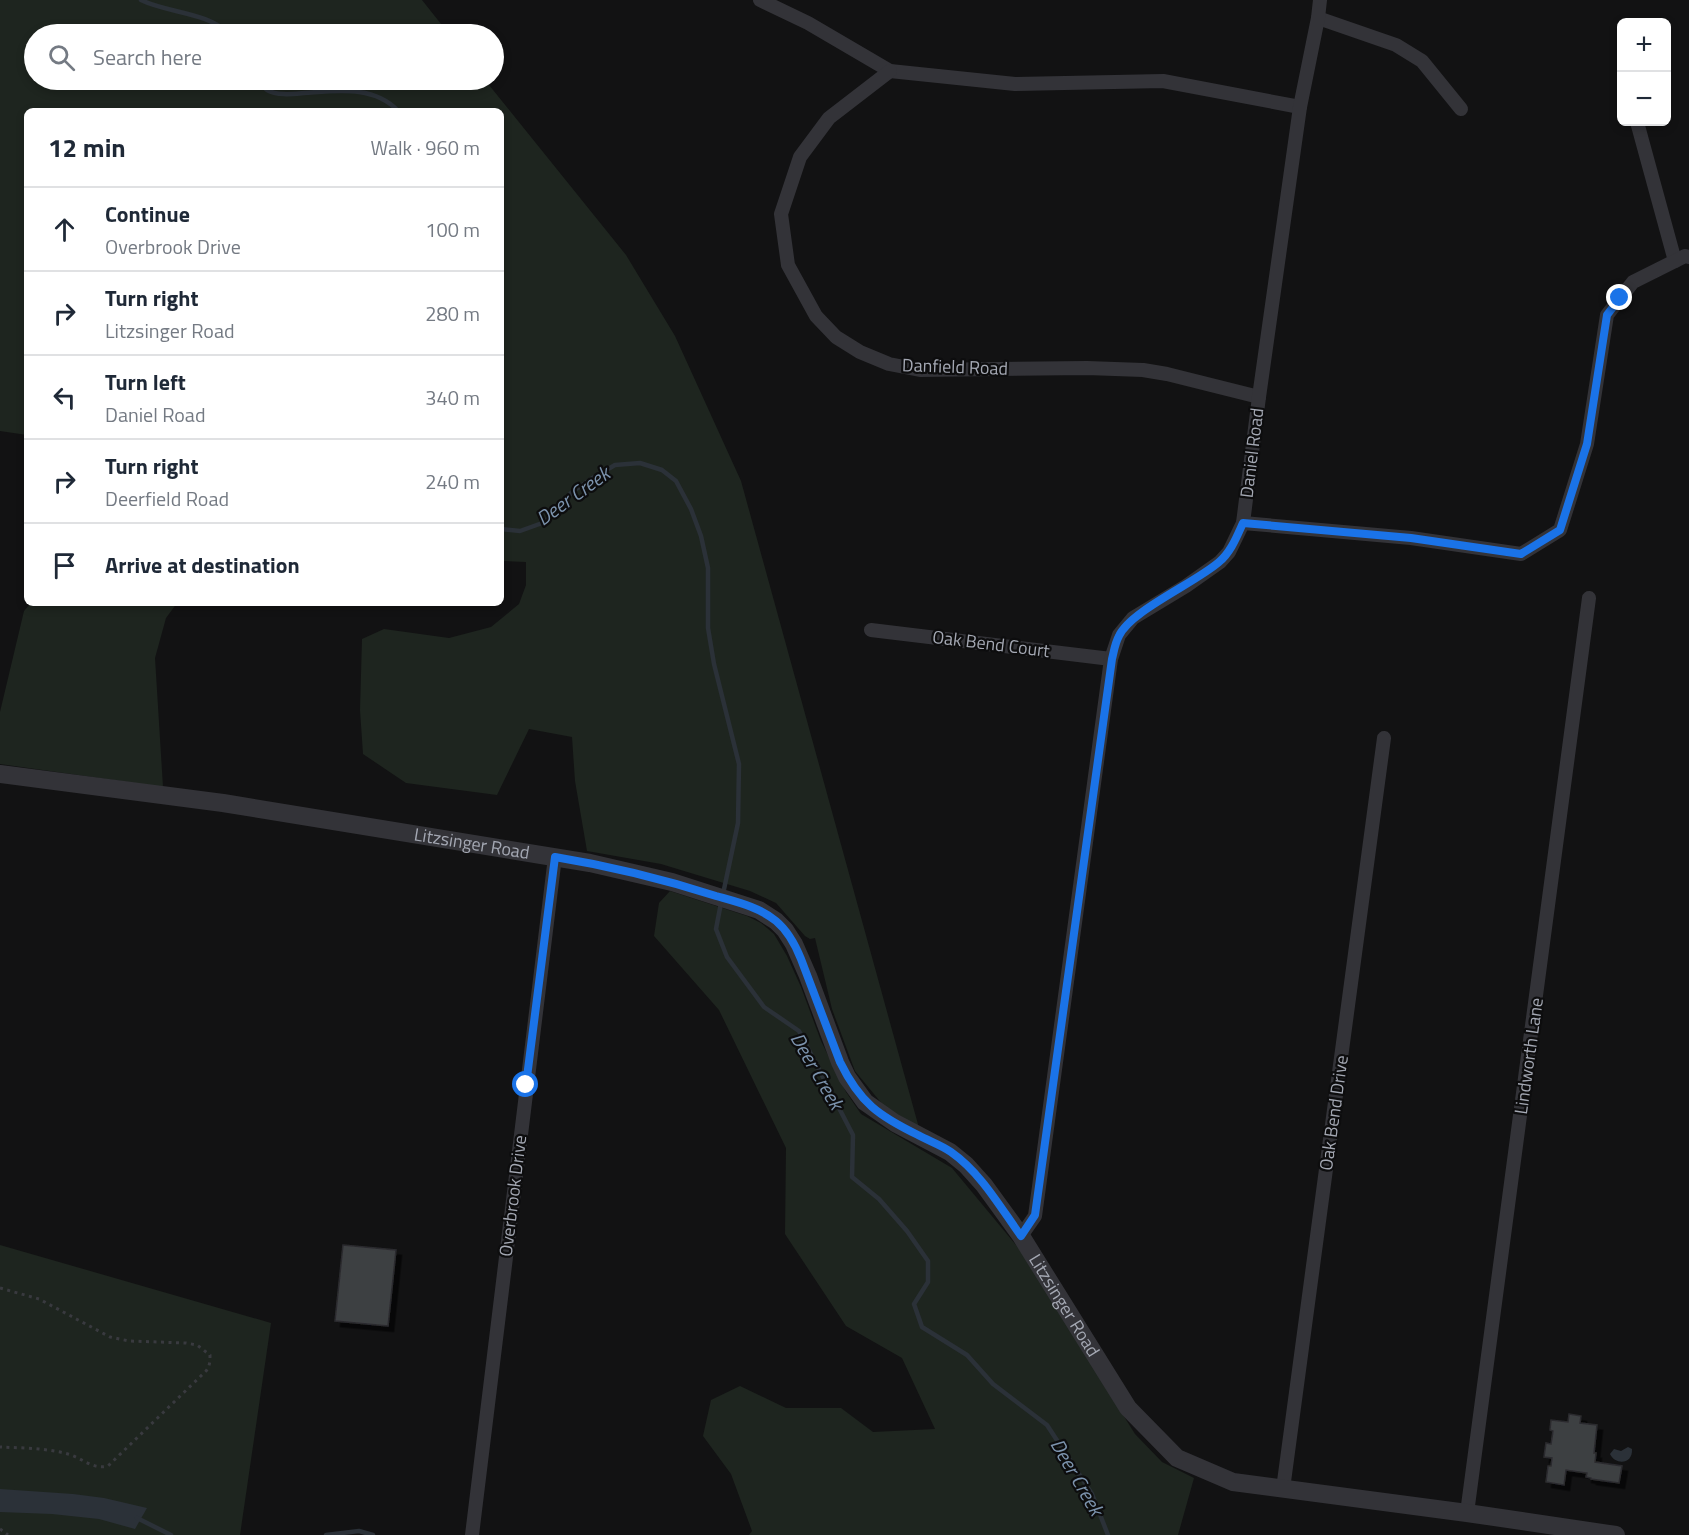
<!DOCTYPE html>
<html lang="en">
<head>
<meta charset="utf-8">
<style>
  body { margin:0; font-family:"Titillium Web",sans-serif; background:#f6f6f7; color:#1f2937 }
  .controls { position:absolute; right:18px; top:18px; display:grid; overflow:hidden; border-radius:9px; box-shadow:0 3px 9px #0003 }
  .controls button { width:54px; height:54px; display:grid; place-items:center; padding:0; border:0; border-bottom:2px solid #e0e1e3; background:#fff; color:#1f2937; font:30px sans-serif }
  .stop { position:absolute; width:18px; height:18px; margin:-14px; border:4px solid #1a73e8; border-radius:50%; background:#fff }
  .stop.end { background:#1a73e8; border-color:#fff; box-shadow:0 2px 6px #0008 }
  .list { margin:0; padding:0; list-style:none }
  h2 { display:flex; justify-content:space-between; align-items:center; height:78px; margin:0; padding:0 24px; font-size:26px }
  h2 small { font-size:20px; font-weight:400; color:#747a83 }
  .list li { display:grid; grid-template-columns:39px 1fr auto; gap:18px; align-items:center; box-sizing:border-box; height:84px; padding:0 24px; border-top:2px solid #e0e1e3 }
  .list b { display:block; font-size:22px; white-space:nowrap }
  .list p { margin:0; font-size:20px; white-space:nowrap; color:#747a83 }
  .list em { font-size:20px; font-style:normal; color:#747a83 }
  .icon { flex:none; width:33px; height:33px; fill:none; stroke:currentColor; stroke-width:2; stroke-linecap:round; stroke-linejoin:round }
  .map { position:relative; flex:none; width:1689px; height:1535px; overflow:hidden }
  .search { position:absolute; background:#fff; box-shadow:0 3px 9px #0003; left:24px; top:24px; width:480px; height:66px; display:flex; align-items:center; gap:15px; box-sizing:border-box; padding:0 21px; border-radius:33px; color:#747a83; font-size:22px }
  .panel { position:absolute; background:#fff; box-shadow:0 3px 9px #0003; left:24px; top:108px; width:480px; height:498px; border-radius:9px }
  .map>svg:first-child { display:block }
  .green { fill:#1e251f }
  .water { fill:#2b3138 }
  .lines { fill:none; stroke-linecap:round; stroke-linejoin:round }
  .stream { stroke:#2b3138; stroke-width:4.5 }
  .building { fill:#3e3f43; stroke:#2c2c2f; stroke-width:1.5; filter:url(#shadow) }
  .path { stroke:#393a3f; stroke-width:3; stroke-dasharray:3 4.5; stroke-linecap:butt }
  .minor { stroke:#333338; stroke-width:14 }
  .tertiary { stroke:#333338; stroke-width:18 }
  .route { stroke:#1a73e8; stroke-width:8 }
  .labels { text-anchor:middle; stroke-width:4.5; stroke-linejoin:round; paint-order:stroke }
  .street-label { font-size:18px; fill:#a4a8b3; stroke:#0d0d0e }
  .water-label { font-size:20px; font-style:italic; fill:#7c93ad; stroke:#0d0d0e }
</style>
</head>
<body>
<div class="map">
<svg width="1689" height="1535" viewBox="0 0 1689 1535">
  <defs>
    <filter id="shadow"><feDropShadow dx="5.5" dy="5.5" stdDeviation="0" flood-color="#0009"/></filter>
  </defs>
  <rect width="100%" height="100%" fill="#121213"/>
  <g class="green">
    <polygon points="0,0 422,0 449,34 34,34 34,80 485,80 626,255 675,336 741,481 919,1128 883,1105 855,1071 832,1009 815,938 810,939 805,936 776,903 750,891 661,864 587,851 575,781 572,737 529,729 497,795 406,783 363,754 360,710 362,639 384,629 449,638 491,627 519,604 526,585 526,562 501,561 501,111 27,111 27,435 0,431"/>
    <polygon points="31,603 177,603 166,618 155,658 163,787 0,764 0,712 24,611"/>
    <polygon points="670,891 747,916 761,923 774,934 787,956 801,987 821,1041 846,1092 861,1114 952,1168 1020,1250 1135,1434 1162,1462 1194,1478 1178,1535 749,1535 752,1531 731,1474 703,1436 711,1400 740,1386 786,1408 841,1408 873,1432 935,1429 902,1358 846,1326 785,1234 786,1148 719,1010 654,936 659,903"/>
    <polygon points="0,1245 271,1323 240,1535 0,1535"/>
  </g>
  <g class="water">
    <path d="M1628 1447 1632 1449C1633 1465 1615 1465 1610 1454L1614 1449 1621 1451Z"/>
    <polygon points="0,1489 73,1494 104,1498 147,1508 135,1529 99,1519 52,1514 0,1512"/>
  </g>
  <g class="lines">
    <g class="stream">
      <path d="M141 0C167 13 208 12 229 34"/>
      <path d="M257 80C260 82 263 87 267 90 277 96 293 94 304 93 336 91 374 85 398 111"/>
      <polyline points="501,529 520,531 545,522 572,492 591,479 615,465 640,463 662,470 676,481 691,509 701,536 708,568 708,628 714,664 739,764 738,823 723,894"/>
      <polyline points="721,903 716,929 727,957 764,1007 799,1031 853,1135 852,1177 879,1199 907,1231 928,1261 928,1282 914,1304 922,1327 967,1355 993,1384 1047,1425 1092,1494 1108,1535"/>
      <polyline points="137,1518 171,1535"/>
      <polyline points="326,1535 359,1531 373,1535"/>
    </g>
  </g>
  <g class="building">
    <polygon points="343,1245 396,1250 388,1326 335,1321"/>
    <polygon points="1569,1414 1581,1416 1580,1423 1597,1425 1594,1453 1596,1453 1595,1462 1622,1466 1619,1483 1591,1479 1591,1478 1586,1477 1587,1473 1566,1470 1564,1485 1546,1482 1548,1466 1551,1466 1552,1458 1544,1457 1546,1443 1551,1444 1553,1431 1550,1430 1551,1420 1568,1422"/>
  </g>
  <g class="lines">
    <g class="path">
      <path d="M0 1288 39 1299 110 1337 129 1341 186 1343 197 1345 210 1355C210 1361 210 1366 206 1371L108 1466C93 1470 82 1458 68 1454 46 1448 22 1448 0 1447"/>
      <polyline points="0,1529 8,1535"/>
    </g>
    <g class="minor">
      <polyline points="760,0 808,23 890,71 1015,84 1163,81 1300,107"/>
      <polyline points="1318,18 1396,45 1422,61 1461,109"/>
      <polyline points="890,71 829,118 800,157 781,214 788,265 816,316 836,337 860,352 889,364 920,370 1087,368 1143,370 1167,374 1259,397"/>
      <polyline points="1637,122 1675,261"/>
      <polyline points="1243,523 1411,538 1521,554 1560,530 1587,444 1607,315 1633,282 1685,256 1689,257"/>
      <polyline points="871,630 1111,659"/>
      <polyline points="1021,1236 1035,1216 1111,659 1119,635 1133,618 1186,586 1220,562 1229,552 1243,523 1259,397 1300,107 1318,18 1320,0"/>
      <polyline points="1283,1489 1384,738"/>
      <polyline points="1467,1513 1589,598"/>
      <polyline points="472,1535 555,857"/>
    </g>
    <path class="tertiary" id="s1" d="M0 774 223 803 590 863 672 882 759 910 776 921 785 930 794 944 808 976 840 1062 847 1077 865 1102 895 1123 950 1152 966 1165 984 1185 1021 1236 1128 1408 1177 1458 1233 1482 1467 1513 1616 1535"/>
  </g>
  <g class="lines">
    <path class="route" d="M526 1085 555 857C610 866 663 879 716 896 737 902 759 907 776 921 788 931 795 944 801 959L840 1062C860 1103 879 1116 918 1135 929 1141 941 1145 951 1152 981 1173 1000 1207 1021 1236L1035 1215 1112 659C1114 651 1115 643 1119 636 1130 611 1195 583 1219 562 1231 552 1237 536 1243 523L1411 538 1521 554 1560 530 1587 444 1607 315 1620 298"/>
  </g>
  <g class="labels">
    <g class="street-label">
      <text transform="translate(955 367) rotate(2)" y="6">Danfield Road</text>
      <text transform="translate(1252 453) rotate(-83)" y="6">Daniel Road</text>
      <text transform="translate(991 644) rotate(7)" y="6">Oak Bend Court</text>
      <text dy="6" stroke="none"><textPath href="#s1" startOffset="477">Litzsinger Road</textPath></text>
      <text transform="translate(1529 1056) rotate(-82)" y="6">Lindworth Lane</text>
      <text transform="translate(1334 1113) rotate(-82)" y="6">Oak Bend Drive</text>
      <text transform="translate(513 1196) rotate(-83)" y="6">Overbrook Drive</text>
      <text dy="6" stroke="none"><textPath href="#s1" startOffset="1287">Litzsinger Road</textPath></text>
    </g>
    <g class="water-label">
      <text transform="translate(573 496) rotate(-36)" y="7">Deer Creek</text>
      <text transform="translate(817 1071) rotate(60)" y="7">Deer Creek</text>
      <text transform="translate(1077 1477) rotate(60)" y="7">Deer Creek</text>
    </g>
  </g>
</svg>
<div class="controls">
<button>+</button>
<button>−</button>
</div>
<div class="stop" style="left:526px;top:1085px"></div>
<div class="stop end" style="left:1620px;top:298px"></div>
<div class="search"><svg class="icon" aria-label="search" viewBox="0 0 24 24"><circle cx="10" cy="10" r="6"/><path d="M15 15l6 6"/></svg>Search here</div>
<section class="panel">
<h2>12 min<small>Walk · 960 m</small></h2>
<ul class="list">
<li><svg class="icon" aria-label="ahead" viewBox="0 0 24 24"><path d="M12 20V5M6 11l6-6 6 6"/></svg><div><b>Continue</b><p>Overbrook Drive</p></div><em>100 m</em></li>
<li><svg class="icon" aria-label="right" viewBox="0 0 24 24"><path d="M7 20v-9h11M14 6l5 5-5 5"/></svg><div><b>Turn right</b><p>Litzsinger Road</p></div><em>280 m</em></li>
<li><svg class="icon" aria-label="left" viewBox="0 0 24 24"><path d="M17 20v-9H6M10 6l-5 5 5 5"/></svg><div><b>Turn left</b><p>Daniel Road</p></div><em>340 m</em></li>
<li><svg class="icon" aria-label="right" viewBox="0 0 24 24"><path d="M7 20v-9h11M14 6l5 5-5 5"/></svg><div><b>Turn right</b><p>Deerfield Road</p></div><em>240 m</em></li>
<li><svg class="icon" aria-label="arrive" viewBox="0 0 24 24"><path d="M6 21V4h12l-3 4 3 4H6"/></svg><div><b>Arrive at destination</b></div></li>
</ul>
</section>
</div>
</body>
</html>
